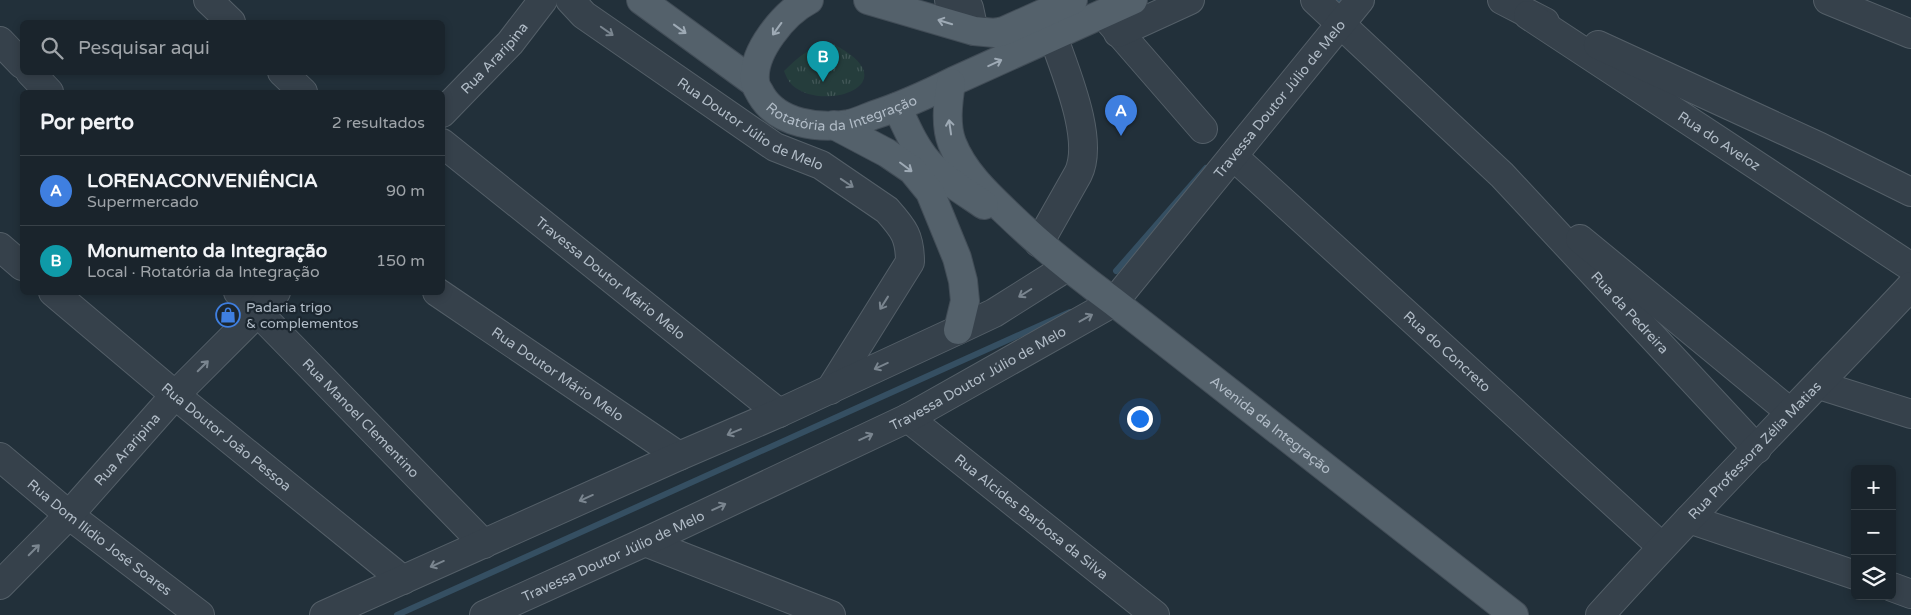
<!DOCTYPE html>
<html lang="pt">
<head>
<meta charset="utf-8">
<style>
  body { margin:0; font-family:"Varela Round",sans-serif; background:#273038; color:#f1f3f6 }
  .controls { position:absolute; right:15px; bottom:15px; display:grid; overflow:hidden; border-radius:8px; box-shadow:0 2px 8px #0003 }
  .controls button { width:45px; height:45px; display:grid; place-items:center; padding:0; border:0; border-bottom:1px solid #384148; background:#1a242c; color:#f1f3f6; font:25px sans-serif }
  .you { position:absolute; left:1139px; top:418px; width:18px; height:18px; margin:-12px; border:4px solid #fff; border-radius:50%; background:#1a73e8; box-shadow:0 0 0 8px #1a73e833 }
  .badge { display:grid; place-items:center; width:32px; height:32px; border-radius:50%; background:#85c2f8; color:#fff; font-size:16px; font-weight:700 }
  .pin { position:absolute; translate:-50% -41px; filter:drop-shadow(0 1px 2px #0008) }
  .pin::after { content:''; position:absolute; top:26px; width:18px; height:15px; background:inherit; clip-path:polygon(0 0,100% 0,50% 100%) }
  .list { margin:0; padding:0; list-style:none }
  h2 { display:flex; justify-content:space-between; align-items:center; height:65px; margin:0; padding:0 20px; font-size:21px }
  h2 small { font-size:16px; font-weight:400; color:#9fa4a9 }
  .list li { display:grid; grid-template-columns:32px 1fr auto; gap:15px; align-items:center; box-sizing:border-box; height:70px; padding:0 20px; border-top:1px solid #384148 }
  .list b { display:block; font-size:19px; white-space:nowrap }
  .list p { margin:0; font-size:16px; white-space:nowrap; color:#9fa4a9 }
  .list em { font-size:16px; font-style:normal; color:#9fa4a9 }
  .icon { flex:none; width:28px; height:28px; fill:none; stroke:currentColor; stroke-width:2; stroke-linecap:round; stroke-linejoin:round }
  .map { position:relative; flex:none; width:1911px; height:615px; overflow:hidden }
  .search { position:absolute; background:#1a242c; box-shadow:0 2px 8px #0003; left:20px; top:20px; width:425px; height:55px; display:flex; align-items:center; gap:12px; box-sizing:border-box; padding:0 18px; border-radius:8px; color:#9fa4a9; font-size:19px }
  .panel { position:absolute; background:#1a242c; box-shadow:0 2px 8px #0003; left:20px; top:90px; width:425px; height:205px; border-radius:8px }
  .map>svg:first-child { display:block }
  .grass { fill:url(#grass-tufts) }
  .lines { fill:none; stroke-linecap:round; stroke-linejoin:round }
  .stream { stroke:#354f62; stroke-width:6 }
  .minor-casing { stroke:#545f68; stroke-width:30 }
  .major-casing { stroke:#424d57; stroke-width:30 }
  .minor { stroke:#36414b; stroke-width:28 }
  .major { stroke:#54616b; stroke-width:28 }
  .oneway { stroke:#9eaab5 }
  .oneway2 { stroke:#7a858f }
  .labels { text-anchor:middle; stroke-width:4.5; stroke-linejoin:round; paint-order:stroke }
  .street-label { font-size:14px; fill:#b1bcc7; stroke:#1b262f }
  .poi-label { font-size:14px; fill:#b1bcc7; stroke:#1b262f; text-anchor:start }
</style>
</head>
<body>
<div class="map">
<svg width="1911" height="615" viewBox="0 0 1911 615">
  <defs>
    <pattern id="grass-tufts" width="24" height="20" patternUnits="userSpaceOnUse" patternTransform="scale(1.25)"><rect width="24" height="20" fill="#253d3c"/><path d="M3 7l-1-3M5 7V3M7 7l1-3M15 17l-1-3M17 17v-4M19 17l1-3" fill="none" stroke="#425757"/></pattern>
  </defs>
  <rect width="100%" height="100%" fill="#22303a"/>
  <path class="grass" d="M829 42C914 83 823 114 792 85 788 81 786 76 784 71 798 57 810 47 829 42Z"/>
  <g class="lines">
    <g class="stream">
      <polyline points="1339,2 1340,0"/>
      <polyline points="1116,271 1206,168"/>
      <polyline points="397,615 1070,312"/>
    </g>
    <g class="minor-casing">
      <g id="minor">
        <polyline points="208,0 231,22"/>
        <path id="s1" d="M570 0 584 15 775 147 821 165 887 210C904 229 910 237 910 262L830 390"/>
        <polyline points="949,0 969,8 974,31"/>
        <path id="s2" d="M1315 0 1502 175 1757 449"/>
        <polyline points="1502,0 1545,22"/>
        <polyline points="1828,0 1911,34"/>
        <polyline points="1103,14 1203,129"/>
        <path id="s3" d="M1528 15 1911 267"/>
        <polyline points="1118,33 1190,0"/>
        <polyline points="0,41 22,64"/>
        <polyline points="1598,45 1820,147 1911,192"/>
        <polyline points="30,72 49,92"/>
        <polyline points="282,72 303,92"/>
        <path id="s4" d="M442 113 510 43 543 0"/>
        <path id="s5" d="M442 143 779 413"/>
        <path id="s6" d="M1233 156 1662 547"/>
        <polyline points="1580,239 1790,412"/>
        <path d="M1039 243 1078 174C1095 140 1065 71 1053 36"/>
        <polyline points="0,247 22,266"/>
        <path id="s7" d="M53 292 175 395 403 580"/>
        <path id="s8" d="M238 292 484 544"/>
        <path id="s9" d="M437 292 679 456"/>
        <polyline points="1819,385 1911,414"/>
        <path id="s10" d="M908 418 1155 615"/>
        <path id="s11" d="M0 457 69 515 200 615"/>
        <polyline points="1689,519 1855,575"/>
        <polyline points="645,542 831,615"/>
        <path id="s12" d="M0 585 69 515 175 395 257 313 276 292"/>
        <polyline points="1892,587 1911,594"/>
        <polyline points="324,615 679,456 779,413 958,330 994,313 1067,267"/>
        <path id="s13" d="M484 615 645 542 908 418 1114 302 1360 0"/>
        <path id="s14" d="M1600 615C1701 503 1808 396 1911 286"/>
      </g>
    </g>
    <g class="major-casing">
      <g id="major">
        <polyline points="641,0 755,83"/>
        <path id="s15" d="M809 0C784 13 752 52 755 81 755 86 759 91 761 95 778 124 819 129 849 124 858 122 866 118 874 115 902 106 928 94 954 81 1014 54 1073 27 1133 0"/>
        <polyline points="868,0 974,31 995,33 1004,31 1073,0"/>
        <path id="s16" d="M951 83C948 102 945 125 952 143 963 171 985 192 1006 212 1040 245 1076 274 1114 302L1514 615"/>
        <path d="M897 107C906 126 914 146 928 162 943 179 965 192 984 205"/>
        <polyline points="834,125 887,153 912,170 930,192 957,258 963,281 965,301 958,330"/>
      </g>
    </g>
    <use href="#minor" class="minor"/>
    <use href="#major" class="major"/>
  </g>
  <defs><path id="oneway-shaft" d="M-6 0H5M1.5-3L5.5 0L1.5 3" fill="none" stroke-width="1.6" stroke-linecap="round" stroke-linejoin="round" transform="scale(1.25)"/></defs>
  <g class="oneway">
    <use href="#oneway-shaft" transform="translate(945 22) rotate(-163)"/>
    <use href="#oneway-shaft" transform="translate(680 29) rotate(36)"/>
    <use href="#oneway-shaft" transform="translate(777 29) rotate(126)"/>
    <use href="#oneway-shaft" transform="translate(995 63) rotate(-25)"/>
    <use href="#oneway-shaft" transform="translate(950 127) rotate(-98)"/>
    <use href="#oneway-shaft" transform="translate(906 167) rotate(37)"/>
  </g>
  <g class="oneway2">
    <use href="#oneway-shaft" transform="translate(607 31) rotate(35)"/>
    <use href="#oneway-shaft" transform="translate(847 183) rotate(34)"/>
    <use href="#oneway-shaft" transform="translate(1025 293) rotate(148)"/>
    <use href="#oneway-shaft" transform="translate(884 303) rotate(122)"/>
    <use href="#oneway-shaft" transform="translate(1086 318) rotate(-29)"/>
    <use href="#oneway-shaft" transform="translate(203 366) rotate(-45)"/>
    <use href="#oneway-shaft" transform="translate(881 366) rotate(155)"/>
    <use href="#oneway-shaft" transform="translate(734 432) rotate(157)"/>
    <use href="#oneway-shaft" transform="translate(866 437) rotate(-25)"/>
    <use href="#oneway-shaft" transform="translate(586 498) rotate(156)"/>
    <use href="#oneway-shaft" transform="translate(719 507) rotate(-25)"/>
    <use href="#oneway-shaft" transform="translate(34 550) rotate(-45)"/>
    <use href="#oneway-shaft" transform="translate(437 564) rotate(156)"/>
  </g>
  <defs>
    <g id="shop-ring" transform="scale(1.25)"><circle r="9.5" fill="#1b262f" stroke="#3f7fe0" stroke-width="1.5"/><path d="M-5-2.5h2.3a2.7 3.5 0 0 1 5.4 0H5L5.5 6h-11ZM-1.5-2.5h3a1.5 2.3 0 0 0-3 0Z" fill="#3f7fe0"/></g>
  </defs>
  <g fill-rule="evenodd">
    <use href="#shop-ring" x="228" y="315"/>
  </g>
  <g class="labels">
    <g class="street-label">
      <text dy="5" stroke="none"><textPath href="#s4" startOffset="76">Rua Araripina</textPath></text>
      <text dy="5" stroke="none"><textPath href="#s15" startOffset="208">Rotatória da Integração</textPath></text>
      <text dy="5" stroke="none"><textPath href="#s13" startOffset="966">Travessa Doutor Júlio de Melo</textPath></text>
      <text dy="5" stroke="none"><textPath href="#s1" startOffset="220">Rua Doutor Júlio de Melo</textPath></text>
      <text dy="5" stroke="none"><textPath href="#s3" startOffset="229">Rua do Aveloz</textPath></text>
      <text dy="5" stroke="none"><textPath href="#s5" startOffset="216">Travessa Doutor Mário Melo</textPath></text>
      <text dy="5" stroke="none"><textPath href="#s2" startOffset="444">Rua da Pedreira</textPath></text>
      <text dy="5" stroke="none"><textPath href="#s6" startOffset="290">Rua do Concreto</textPath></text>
      <text dy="5" stroke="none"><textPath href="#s9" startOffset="146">Rua Doutor Mário Melo</textPath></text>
      <text dy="5" stroke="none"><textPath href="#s13" startOffset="548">Travessa Doutor Júlio de Melo</textPath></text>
      <text dy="5" stroke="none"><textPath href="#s8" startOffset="176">Rua Manoel Clementino</textPath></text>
      <text dy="5" stroke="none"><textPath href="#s16" startOffset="489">Avenida da Integração</textPath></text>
      <text dy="5" stroke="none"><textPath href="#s7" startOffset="226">Rua Doutor João Pessoa</textPath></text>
      <text dy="5" stroke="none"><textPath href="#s12" startOffset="186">Rua Araripina</textPath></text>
      <text dy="5" stroke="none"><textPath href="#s14" startOffset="226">Rua Professora Zélia Matias</textPath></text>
      <text dy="5" stroke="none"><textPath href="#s10" startOffset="158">Rua Alcides Barbosa da Silva</textPath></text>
      <text dy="5" stroke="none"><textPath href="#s11" startOffset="128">Rua Dom Ilídio José Soares</textPath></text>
      <text dy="5" stroke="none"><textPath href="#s13" startOffset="142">Travessa Doutor Júlio de Melo</textPath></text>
    </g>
    <g class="poi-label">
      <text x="246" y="312">Padaria trigo<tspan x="246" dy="16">&amp; complementos</tspan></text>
    </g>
  </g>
</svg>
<div class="controls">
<button>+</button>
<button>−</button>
<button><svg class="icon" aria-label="layers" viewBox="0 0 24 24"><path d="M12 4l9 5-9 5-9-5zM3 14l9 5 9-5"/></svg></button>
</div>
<div class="you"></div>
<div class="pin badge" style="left:1121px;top:136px;background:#3f7fe0">A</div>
<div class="pin badge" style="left:823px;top:82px;background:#0f9aa8">B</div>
<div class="search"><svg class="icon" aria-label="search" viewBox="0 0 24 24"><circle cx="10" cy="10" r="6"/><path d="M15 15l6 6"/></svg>Pesquisar aqui</div>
<section class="panel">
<h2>Por perto<small>2 resultados</small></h2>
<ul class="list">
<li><span class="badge" style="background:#3f7fe0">A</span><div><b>LORENACONVENIÊNCIA</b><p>Supermercado</p></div><em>90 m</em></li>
<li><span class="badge" style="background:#0f9aa8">B</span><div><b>Monumento da Integração</b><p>Local · Rotatória da Integração</p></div><em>150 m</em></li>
</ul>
</section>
</div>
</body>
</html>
